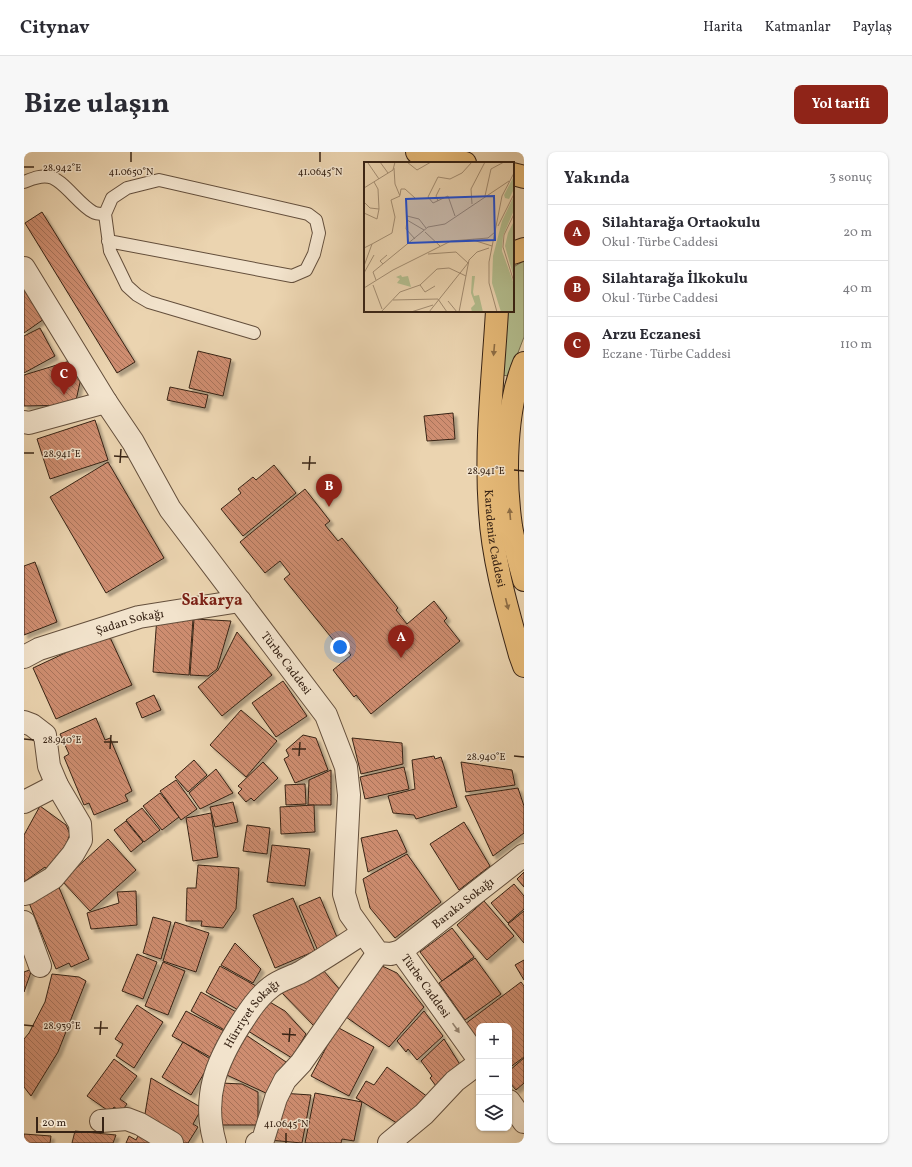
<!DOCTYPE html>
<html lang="tr">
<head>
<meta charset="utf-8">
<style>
  body { margin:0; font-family:Vollkorn,serif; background:#f7f7f7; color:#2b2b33 }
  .controls { position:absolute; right:12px; bottom:12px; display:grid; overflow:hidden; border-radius:8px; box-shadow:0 1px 3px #0004 }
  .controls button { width:36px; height:36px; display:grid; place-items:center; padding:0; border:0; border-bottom:1px solid #e1e1e2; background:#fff; color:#2b2b33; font:20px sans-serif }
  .scale { position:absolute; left:12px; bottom:10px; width:68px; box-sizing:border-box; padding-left:4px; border:2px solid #372315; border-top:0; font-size:11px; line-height:14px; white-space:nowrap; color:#372315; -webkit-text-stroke:3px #f2e3cc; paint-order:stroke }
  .you { position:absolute; left:316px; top:495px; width:14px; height:14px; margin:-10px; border:3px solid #fff; border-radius:50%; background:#1a73e8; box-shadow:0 0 0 6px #1a73e833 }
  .badge { display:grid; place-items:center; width:26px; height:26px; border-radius:50%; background:#8f2418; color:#fff; font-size:13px; font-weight:700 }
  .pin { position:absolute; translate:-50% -33px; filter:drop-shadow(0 1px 2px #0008) }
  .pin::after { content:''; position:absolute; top:21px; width:14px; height:12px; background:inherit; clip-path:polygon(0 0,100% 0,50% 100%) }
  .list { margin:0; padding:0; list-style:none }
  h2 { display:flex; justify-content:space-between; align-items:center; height:52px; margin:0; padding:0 16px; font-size:17px }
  h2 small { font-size:13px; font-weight:400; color:#7c7c81 }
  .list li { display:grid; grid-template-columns:26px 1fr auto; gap:12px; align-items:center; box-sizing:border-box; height:56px; padding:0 16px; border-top:1px solid #e1e1e2 }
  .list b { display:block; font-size:15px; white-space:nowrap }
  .list p { margin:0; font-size:13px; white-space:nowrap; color:#7c7c81 }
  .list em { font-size:13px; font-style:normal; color:#7c7c81 }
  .icon { flex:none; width:22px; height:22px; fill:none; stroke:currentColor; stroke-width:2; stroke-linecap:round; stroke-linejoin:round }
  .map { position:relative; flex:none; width:500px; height:991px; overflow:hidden; border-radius:8px }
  header { display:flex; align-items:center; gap:24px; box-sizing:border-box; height:56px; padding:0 20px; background:#fff; border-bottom:1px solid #e1e1e2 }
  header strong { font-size:19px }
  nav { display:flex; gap:22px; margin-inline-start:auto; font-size:14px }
  .intro { display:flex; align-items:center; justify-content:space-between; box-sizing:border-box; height:96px; padding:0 24px }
  h1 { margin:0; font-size:28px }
  .button { padding:10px 18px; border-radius:8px; background:#8f2418; color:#fff; font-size:14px; font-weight:700 }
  main { display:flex; gap:24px; padding:0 24px }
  aside { flex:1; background:#fff; border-radius:8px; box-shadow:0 1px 3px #0004 }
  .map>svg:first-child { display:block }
  .grass { fill:#b3bd8e; stroke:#757052 }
  .building { fill:url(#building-back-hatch); stroke:#372315; filter:url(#shadow) }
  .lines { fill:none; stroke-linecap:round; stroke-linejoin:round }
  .lane-casing { stroke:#644f3c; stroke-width:14 }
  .street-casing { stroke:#644f3c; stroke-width:24 }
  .primary-casing { stroke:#372315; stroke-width:24 }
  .lane { stroke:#f2e3cc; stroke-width:12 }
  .street { stroke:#f2e3cc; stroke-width:22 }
  .primary { stroke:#e6ba78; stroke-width:22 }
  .oneway { fill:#8e6e46 }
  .oneway2 { fill:#948370 }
  .ticks { fill:none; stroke:#372315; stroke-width:1.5 }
  .labels { text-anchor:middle; stroke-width:3; stroke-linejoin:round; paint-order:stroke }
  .street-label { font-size:12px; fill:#372315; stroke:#f2e3cc }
  .district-label { font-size:16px; font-weight:bold; fill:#7a1f14; stroke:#f2e3cc }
  .inset-road { fill:none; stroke:#a38d72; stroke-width:1 }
  .view { fill:#1d4ed8; fill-opacity:0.15; stroke:#1d4ed8; stroke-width:2 }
  .inset-edge { fill:none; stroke:#372315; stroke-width:2 }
  .ticks-label { font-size:10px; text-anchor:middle; fill:#372315; stroke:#f2e3cc; stroke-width:3; stroke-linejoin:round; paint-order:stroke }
</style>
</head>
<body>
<header>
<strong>Citynav</strong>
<nav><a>Harita</a><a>Katmanlar</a><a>Paylaş</a></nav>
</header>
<div class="intro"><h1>Bize ulaşın</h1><a class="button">Yol tarifi</a></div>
<main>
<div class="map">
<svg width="500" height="991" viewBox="0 0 500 991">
  <defs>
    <pattern id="building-back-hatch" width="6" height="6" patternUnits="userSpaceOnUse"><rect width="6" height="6" fill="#ce8d6f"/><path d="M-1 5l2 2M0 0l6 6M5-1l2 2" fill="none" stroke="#a8735a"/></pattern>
    <filter id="shadow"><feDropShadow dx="3.5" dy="3.5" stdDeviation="1" flood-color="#0004"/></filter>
  </defs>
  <rect width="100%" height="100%" fill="#ebd4b0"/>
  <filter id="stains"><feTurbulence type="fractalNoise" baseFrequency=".005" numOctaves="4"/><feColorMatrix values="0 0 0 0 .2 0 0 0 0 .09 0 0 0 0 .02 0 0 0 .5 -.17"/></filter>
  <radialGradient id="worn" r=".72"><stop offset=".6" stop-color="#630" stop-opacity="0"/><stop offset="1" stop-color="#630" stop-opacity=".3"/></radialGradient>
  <polygon class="grass" points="500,109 500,185 485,224 477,223 481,159 489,159 489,117 491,114"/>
  <g class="building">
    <polygon points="18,60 111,210 93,221 1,71"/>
    <polygon points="0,138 20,167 0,181"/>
    <polygon points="16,176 31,204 0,221 0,184"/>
    <polygon points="174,199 207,207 199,244 165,236"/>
    <polygon points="46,209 57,226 51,253 0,254 0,223"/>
    <polygon points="146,235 184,243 181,256 143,248"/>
    <polygon points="429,261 431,287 403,289 400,264"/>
    <polygon points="71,268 84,308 26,327 13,287"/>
    <polygon points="84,310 140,406 82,441 26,345"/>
    <polygon points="250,313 272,341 219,384 197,357 217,341 214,337 229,325 232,328"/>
    <polygon points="281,337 306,369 301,373 314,389 318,386 374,456 372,458 383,472 410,449 423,466 420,469 436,489 347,562 332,543 330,545 309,518 327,503 322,497 319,500 260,427 266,422 256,409 241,421 216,390"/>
    <polygon points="11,410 33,470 0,483 0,414"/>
    <polygon points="133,464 169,467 165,523 129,520"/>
    <polygon points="170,467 207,469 193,517 184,524 166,523"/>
    <polygon points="213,480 248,523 198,564 174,535 194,518"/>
    <polygon points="84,481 108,533 32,567 9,516"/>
    <polygon points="259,529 283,564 252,585 228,551"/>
    <polygon points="130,543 137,558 118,566 112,551"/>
    <polygon points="217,558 253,589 222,625 186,593"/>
    <polygon points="72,566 81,588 86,586 108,639 101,643 104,649 70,663 65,651 60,653 40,605 45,602 36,582"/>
    <polygon points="279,583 292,586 304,618 271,631 260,607 265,604 262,598"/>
    <polygon points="328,586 378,591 379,612 337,622"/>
    <polygon points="410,604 411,607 417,605 433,655 392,667 390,663 369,661 364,644 391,637 388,608"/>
    <polygon points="170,608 183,623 164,640 151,625"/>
    <polygon points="239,610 254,626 230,649 227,646 222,650 214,641 218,637 214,634"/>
    <polygon points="437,610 488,618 491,633 442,640"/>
    <polygon points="380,615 385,637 341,647 336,625"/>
    <polygon points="192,617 209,641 176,657 165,641"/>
    <polygon points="307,618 307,653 284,653 285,628"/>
    <polygon points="152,628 173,657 157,668 136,639"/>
    <polygon points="281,632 282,652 262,653 261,633"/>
    <polygon points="494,636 500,654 500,681 469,704 441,644"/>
    <polygon points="136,641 155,665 138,678 119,654"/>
    <polygon points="209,650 214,670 191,675 186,655"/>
    <polygon points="290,653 291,680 257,682 256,655"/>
    <polygon points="16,654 42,673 46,682 39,701 24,719 21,715 0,730 0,683"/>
    <polygon points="118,656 136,678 120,690 102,668"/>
    <polygon points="187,661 194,705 169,709 162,666"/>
    <polygon points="102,669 119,690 107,700 90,678"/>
    <polygon points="440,670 466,714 435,738 406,692"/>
    <polygon points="223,673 246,676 243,702 219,699"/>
    <polygon points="373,678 383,700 344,720 337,686"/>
    <polygon points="84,687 112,718 66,759 38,729"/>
    <polygon points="248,693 286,697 281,734 243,730"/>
    <polygon points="383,702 417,750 371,786 346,756 339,727"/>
    <polygon points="174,713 215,716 212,757 199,776 177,774 178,769 162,769 163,736 172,736"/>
    <polygon points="500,720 500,735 493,727"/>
    <polygon points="490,732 500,744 500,757 484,771 467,751"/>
    <polygon points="34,733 65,807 47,815 45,811 32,817 3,746"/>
    <polygon points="112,739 113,773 67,777 63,761 95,751 93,740"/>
    <polygon points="296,745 315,790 294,799 275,754"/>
    <polygon points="269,746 291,799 251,816 229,763"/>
    <polygon points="460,749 490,784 463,808 433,773"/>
    <polygon points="500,759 500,791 484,772"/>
    <polygon points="129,765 147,770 137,807 119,801"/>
    <polygon points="151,770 185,781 172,820 139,809"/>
    <polygon points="428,776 450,805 418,829 396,800"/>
    <polygon points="211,791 237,817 229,831 197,813"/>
    <polygon points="113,802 133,810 119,847 98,839"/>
    <polygon points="451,806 477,842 441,868 415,831"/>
    <polygon points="500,808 500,828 491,813"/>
    <polygon points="139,810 161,819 144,863 121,854"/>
    <polygon points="354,812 373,821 400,855 365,895 322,865"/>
    <polygon points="196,814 232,834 218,860 182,840"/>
    <polygon points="8,817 0,840 0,820"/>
    <polygon points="299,818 317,839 291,875 257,840"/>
    <polygon points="28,822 55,825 62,829 34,900 7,944 0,935 0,887 5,881 21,850"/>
    <polygon points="497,830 500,834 500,905 485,916 485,874 455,874 455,890 441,872"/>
    <polygon points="177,840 214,861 204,880 167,859"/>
    <polygon points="244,849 261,859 282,882 268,906 224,879"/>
    <polygon points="113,853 139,870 110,916 92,904 99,892 91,887"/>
    <polygon points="162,859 202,880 188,906 148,884"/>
    <polygon points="400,859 419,884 393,908 384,897 382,900 373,889"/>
    <polygon points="313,875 350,895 325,944 287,924"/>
    <polygon points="219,881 262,910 244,942 194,919"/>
    <polygon points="420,887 440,919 415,938 406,926 408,924 397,909"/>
    <polygon points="159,890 188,908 167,943 138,925"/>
    <polygon points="500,906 500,931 492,938 485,930 485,919"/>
    <polygon points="90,907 113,924 96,947 103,952 97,960 90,955 86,960 63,944"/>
    <polygon points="363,915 408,948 376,973 332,946 342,929 350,933"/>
    <polygon points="127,926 178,956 169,972 174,975 164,991 157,991 120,968"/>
    <polygon points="197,931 218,932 234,940 234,973 195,973"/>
    <polygon points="257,941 287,943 278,991 245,988"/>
    <polygon points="291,941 338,950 330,989 318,987 317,991 281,991"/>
    <polygon points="117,978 142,991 102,991 105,984 112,988"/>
    <polygon points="51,979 92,983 89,991 48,991"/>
    <polygon points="0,982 27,984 26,991 0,991"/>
  </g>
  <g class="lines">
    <g class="lane-casing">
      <g id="lane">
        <path d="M0 30C8 27 16 23 25 25 38 26 55 53 69 60 72 62 77 62 81 62"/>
        <polyline points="84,89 268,124 282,118 290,102 295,81 292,68 284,62 135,28 103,36 88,46 81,62 86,99 103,134 113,143 125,150 230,181"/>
      </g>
    </g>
    <g class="street-casing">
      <g id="street">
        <path id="s1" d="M0 116 82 250 109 290 146 357 302 563 322 615 325 643 320 742 326 762 354 801 367 802 377 799 500 703"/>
        <polyline points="0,270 5,271 82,250"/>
        <path id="s2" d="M0 505 15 497 115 465 216 449"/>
        <polyline points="0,570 8,573 21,583 25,614 33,633 56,672 57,688 49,702 29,726 4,741 0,742"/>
        <polyline points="0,650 33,633"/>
        <polyline points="0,770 16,814"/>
        <path id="s3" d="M377 799 455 908"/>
        <polyline points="485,949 500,970"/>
        <polyline points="77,969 103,967 116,972 148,991"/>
        <path id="s4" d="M191 991C178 945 192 911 216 873 225 859 234 845 247 835 255 828 268 825 277 820 298 808 319 794 339 781"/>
        <polyline points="233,991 238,991 252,946 261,928 277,911 354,801"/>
        <polyline points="365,991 400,962 431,929 455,911"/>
      </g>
    </g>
    <g class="primary-casing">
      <g id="primary">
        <polyline points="393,0 441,11"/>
        <polyline points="489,22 500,25"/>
        <polyline points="489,101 500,97"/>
        <path id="s5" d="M473 159C469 226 461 293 466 360 469 409 483 456 496 503L500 514"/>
        <path d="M500 211C481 257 480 325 487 374 490 392 495 410 500 428"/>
      </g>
    </g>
    <use href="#lane" class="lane"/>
    <use href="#street" class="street"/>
    <use href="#primary" class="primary"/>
  </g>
  <defs><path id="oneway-solid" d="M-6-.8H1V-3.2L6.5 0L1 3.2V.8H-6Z"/></defs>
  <g class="oneway">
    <use href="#oneway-solid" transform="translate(470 198) rotate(95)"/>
    <use href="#oneway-solid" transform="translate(486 362) rotate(-95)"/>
    <use href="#oneway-solid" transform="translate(483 452) rotate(76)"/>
  </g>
  <use class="oneway2" href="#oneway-solid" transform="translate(432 876) rotate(55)"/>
  <path class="ticks" d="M107 10V0M296 10V0M0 15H10M0 301H10M90 304 104 305M96 311 97 297M278 311H292M285 318 286 304M490 318 500 319M0 587 10 588M80 590H94M86 597 87 583M268 597H282M275 604 276 590M490 604 500 605M0 873 10 874M70 876H84M258 882 272 883M76 883 77 869M265 890 266 876M262 991V981"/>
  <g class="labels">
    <g class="street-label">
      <text dy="4" stroke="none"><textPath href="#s5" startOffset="228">Karadeniz Caddesi</textPath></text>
      <text dy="4" stroke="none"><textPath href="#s2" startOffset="112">Şadan Sokağı</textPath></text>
      <text dy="4" stroke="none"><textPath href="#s1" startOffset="475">Türbe Caddesi</textPath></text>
      <text dy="4" stroke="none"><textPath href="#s1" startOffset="894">Baraka Sokağı</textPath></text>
      <text dy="4" stroke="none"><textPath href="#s3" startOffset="43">Türbe Caddesi</textPath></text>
      <text dy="4" stroke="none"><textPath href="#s4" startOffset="141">Hürriyet Sokağı</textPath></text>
    </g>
    <g class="district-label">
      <text x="188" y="453">Sakarya</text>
    </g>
  </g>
  <g transform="translate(340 10)">
    <rect width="150" height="150" fill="#ebd4b0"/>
    <path d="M37 113 38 115 44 114 47 125 33 121 36 117 32 115ZM108 114H111L109 130 110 134 115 133 119 150H108L107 146 111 142 107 131Z" fill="#b3bd8e"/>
    <path d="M150 14V27L145 37 141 36 140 33ZM150 34V48L139 74 138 89 150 122V150H137L128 121 129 94 138 59ZM150 59V116L141 84 144 71Z" fill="#b3bd8e"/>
    <path class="inset-road" d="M16 0 24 11M43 0 53 8 67 0M4 1 15 17M0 26 29 8 31 0M36 33 37 27H41L51 36M121 34 127 7 140 0M74 39 72 34 76 26M0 40 6 46 15 47 14 27 10 20M108 42 107 27 121 0M0 51 13 57 15 47M150 52 140 73 139 85 150 120M91 54 84 34 69 41 64 35 74 15 86 17 98 11 108 0M43 58 42 67 51 77M134 64 150 32M60 68 43 58V54L55 57 62 66M61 70 76 84M109 78 128 84M8 82 28 71 31 55 27 38 36 34 31 22 30 6M0 86 8 82 0 104M64 92 92 90 104 101M19 102 16 99 23 93M0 111 10 93M12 118 9 110 64 65 81 62 145 19M9 123 18 147M56 123 61 130 71 124M0 126 29 108 87 79 124 76 131 70M29 138 74 137 83 150M84 139 93 150M17 150 36 130 56 123 73 107 85 106 102 114M47 150 69 143M65 150 104 101M95 150 105 98 113 90 125 86M133 150 125 121V100L138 34 150 11"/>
    <path class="view" d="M130 34 131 78 44 81 42 37Z"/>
    <rect width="150" height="150" class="inset-edge"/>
  </g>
  <g class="ticks-label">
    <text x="38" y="19">28.942°E</text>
    <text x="107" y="23">41.0650°N</text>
    <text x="296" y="23">41.0645°N</text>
    <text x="38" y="305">28.941°E</text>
    <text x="462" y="322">28.941°E</text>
    <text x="38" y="591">28.940°E</text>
    <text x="462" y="608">28.940°E</text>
    <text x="38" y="877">28.939°E</text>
    <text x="262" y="975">41.0645°N</text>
  </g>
  <rect width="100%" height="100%" filter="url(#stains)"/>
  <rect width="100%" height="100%" fill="url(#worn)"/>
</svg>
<div class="controls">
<button>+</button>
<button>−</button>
<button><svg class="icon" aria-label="layers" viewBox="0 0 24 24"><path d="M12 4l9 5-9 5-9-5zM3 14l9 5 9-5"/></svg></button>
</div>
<div class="scale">20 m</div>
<div class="you"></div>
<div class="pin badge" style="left:377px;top:506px">A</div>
<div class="pin badge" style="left:305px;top:355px">B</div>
<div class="pin badge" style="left:40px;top:243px">C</div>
</div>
<aside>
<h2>Yakında<small>3 sonuç</small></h2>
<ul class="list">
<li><span class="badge">A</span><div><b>Silahtarağa Ortaokulu</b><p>Okul · Türbe Caddesi</p></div><em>20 m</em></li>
<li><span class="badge">B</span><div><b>Silahtarağa İlkokulu</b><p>Okul · Türbe Caddesi</p></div><em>40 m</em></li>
<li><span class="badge">C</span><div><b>Arzu Eczanesi</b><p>Eczane · Türbe Caddesi</p></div><em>110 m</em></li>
</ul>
</aside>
</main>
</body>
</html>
